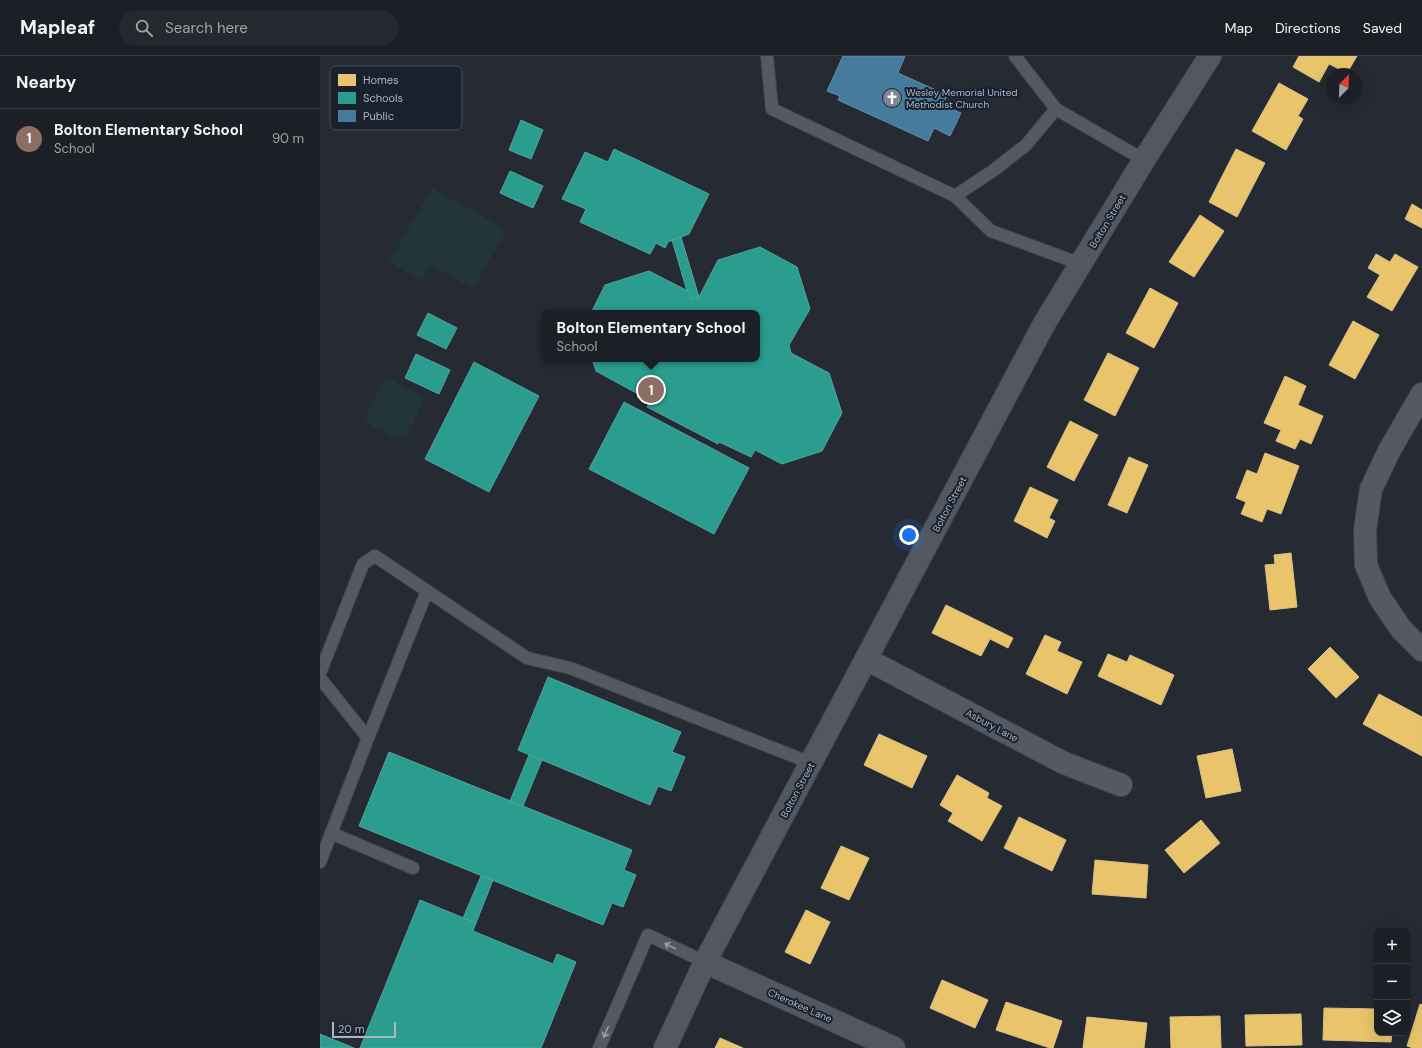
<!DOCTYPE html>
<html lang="en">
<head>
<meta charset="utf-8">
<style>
  body { margin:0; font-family:"DM Sans",sans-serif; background:#25282e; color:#f1f3f6 }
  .controls { position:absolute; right:12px; bottom:12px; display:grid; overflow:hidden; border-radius:8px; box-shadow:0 4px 16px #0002 }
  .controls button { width:36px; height:36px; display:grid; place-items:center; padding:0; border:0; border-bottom:1px solid #3a3e43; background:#1c2026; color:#f1f3f6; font:20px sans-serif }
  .compass { position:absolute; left:1006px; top:12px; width:36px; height:36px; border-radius:50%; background:#1c2026; box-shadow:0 4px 16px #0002; rotate:23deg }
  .scale { position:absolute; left:12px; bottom:10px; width:64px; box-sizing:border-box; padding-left:4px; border:2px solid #adb6c6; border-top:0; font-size:11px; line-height:14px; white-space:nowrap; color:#adb6c6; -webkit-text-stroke:3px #19212e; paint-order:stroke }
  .you { position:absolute; left:589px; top:479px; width:14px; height:14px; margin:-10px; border:3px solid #fff; border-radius:50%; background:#1a73e8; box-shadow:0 0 0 6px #1a73e833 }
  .badge { display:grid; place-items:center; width:26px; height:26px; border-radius:50%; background:#0b8043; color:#fff; font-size:13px; font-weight:700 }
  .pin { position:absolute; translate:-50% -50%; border:2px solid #fff; box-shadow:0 1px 4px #0006 }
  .popup { position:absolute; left:222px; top:254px; width:218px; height:52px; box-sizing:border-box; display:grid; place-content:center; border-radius:8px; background:#1c2026; filter:drop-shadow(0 1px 3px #0005); font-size:13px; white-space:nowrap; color:#a0a3a7 }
  .popup b { font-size:15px; color:#f1f3f6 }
  .popup::after { content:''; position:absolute; left:50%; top:100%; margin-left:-8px; border:8px solid transparent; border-top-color:#1c2026 }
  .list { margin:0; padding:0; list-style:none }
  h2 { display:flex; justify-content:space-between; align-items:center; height:52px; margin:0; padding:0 16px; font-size:17px }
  h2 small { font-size:13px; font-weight:400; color:#a0a3a7 }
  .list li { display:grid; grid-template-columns:26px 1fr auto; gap:12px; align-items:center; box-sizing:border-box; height:60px; padding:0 16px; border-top:1px solid #3a3e43 }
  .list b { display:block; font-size:15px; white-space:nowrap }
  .list p { margin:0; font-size:13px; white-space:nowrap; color:#a0a3a7 }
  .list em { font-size:13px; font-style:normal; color:#a0a3a7 }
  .icon { flex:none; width:22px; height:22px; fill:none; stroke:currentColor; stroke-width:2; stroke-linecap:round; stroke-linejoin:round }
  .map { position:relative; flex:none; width:1102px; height:992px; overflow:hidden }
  header { display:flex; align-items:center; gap:24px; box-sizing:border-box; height:56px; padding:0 20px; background:#1c2026; border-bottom:1px solid #3a3e43 }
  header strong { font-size:19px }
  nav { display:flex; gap:22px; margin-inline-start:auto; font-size:14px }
  .search { width:280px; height:36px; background:#25282e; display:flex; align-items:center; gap:10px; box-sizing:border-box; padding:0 14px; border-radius:22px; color:#a0a3a7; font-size:15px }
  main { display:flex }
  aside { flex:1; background:#1c2026 }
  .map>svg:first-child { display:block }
  .green { fill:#22353a }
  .homes { fill:#e9c46a; stroke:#d7c086 }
  .schools { fill:#2a9d8f; stroke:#51a4a0 }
  .public { fill:#457b9d; stroke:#648da9 }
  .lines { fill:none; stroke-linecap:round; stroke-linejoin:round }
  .lane-casing { stroke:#41454c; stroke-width:14 }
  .street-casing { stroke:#41454c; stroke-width:24 }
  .secondary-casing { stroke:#41454c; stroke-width:24 }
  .lane { stroke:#545962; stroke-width:12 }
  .street { stroke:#545962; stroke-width:22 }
  .secondary { stroke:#535860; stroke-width:22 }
  .oneway { stroke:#979fad }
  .labels { text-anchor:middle; stroke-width:4; stroke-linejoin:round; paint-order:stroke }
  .poi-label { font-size:10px; fill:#adb6c6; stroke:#19212e; text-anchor:start }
  .street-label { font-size:10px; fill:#adb6c6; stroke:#19212e }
  .key { fill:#19212e; stroke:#454e5c; stroke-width:1 }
  .key-label { font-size:11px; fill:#adb6c6 }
</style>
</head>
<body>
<header>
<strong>Mapleaf</strong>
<div class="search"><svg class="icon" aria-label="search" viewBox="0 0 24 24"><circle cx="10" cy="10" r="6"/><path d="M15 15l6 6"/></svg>Search here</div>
<nav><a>Map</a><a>Directions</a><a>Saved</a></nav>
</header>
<main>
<aside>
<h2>Nearby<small></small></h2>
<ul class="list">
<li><span class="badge" style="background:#8d6e63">1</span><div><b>Bolton Elementary School</b><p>School</p></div><em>90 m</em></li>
</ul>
</aside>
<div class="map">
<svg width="1102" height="992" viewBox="0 0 1102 992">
  <rect width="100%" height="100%" fill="#252a33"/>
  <g class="green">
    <polygon points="112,132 187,174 153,233 111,209 102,225 69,206"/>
    <polygon points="66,321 105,341 88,379 77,383 56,372 44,364"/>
  </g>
  <g class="homes">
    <polygon points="979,0 1037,0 1027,17 1009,8 999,26 973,11"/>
    <polygon points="959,27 988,43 978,60 983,63 966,94 932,75"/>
    <polygon points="916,93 945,107 917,161 889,146"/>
    <polygon points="1092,148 1102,154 1102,172 1085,163"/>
    <polygon points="880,159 904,175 874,221 849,206"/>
    <polygon points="1056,198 1070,206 1075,198 1098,211 1072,255 1047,241 1060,219 1048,212"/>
    <polygon points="830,232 858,247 834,292 806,277"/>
    <polygon points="1033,265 1059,279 1035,323 1009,309"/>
    <polygon points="788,297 819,312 795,360 764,344"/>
    <polygon points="965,320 986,330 978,349 1003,360 991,388 980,383 975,393 956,385 961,374 944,367"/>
    <polygon points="750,365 778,379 754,425 727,411"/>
    <polygon points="945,397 979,410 961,458 947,453 942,466 921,458 926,446 916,442 927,414 937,418"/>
    <polygon points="809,401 828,409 807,457 788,449"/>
    <polygon points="710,431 738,444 729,462 735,465 727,482 694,465"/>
    <polygon points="971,497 977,551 950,554 945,509 955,508 954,499"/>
    <polygon points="626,549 693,582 688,592 670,583 661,600 612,577"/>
    <polygon points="725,579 741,586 737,595 762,606 747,638 706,618"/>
    <polygon points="1010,591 1039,621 1016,642 988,613"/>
    <polygon points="788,598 807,606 810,599 854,619 841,649 778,620"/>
    <polygon points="1059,638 1102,661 1102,700 1043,668"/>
    <polygon points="559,678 607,700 592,732 544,709"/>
    <polygon points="912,693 921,735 886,742 877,700"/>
    <polygon points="637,719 669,737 667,742 682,750 662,785 628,765 633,757 620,749"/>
    <polygon points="699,761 746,784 732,815 684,792"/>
    <polygon points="881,764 900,787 864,817 845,794"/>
    <polygon points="521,790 549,802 529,844 501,832"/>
    <polygon points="775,804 828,809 826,842 772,838"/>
    <polygon points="486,854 510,866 490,908 465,896"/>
    <polygon points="622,924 668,944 655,972 610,952"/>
    <polygon points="686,946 742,965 733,992 730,992 676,974"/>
    <polygon points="1100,948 1102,949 1102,992 1093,992 1087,990"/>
    <polygon points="1004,952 1057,953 1057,977 1072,977 1071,986 1003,984"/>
    <polygon points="981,958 982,989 926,990 925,959"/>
    <polygon points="900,960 901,992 851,992 850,961"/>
    <polygon points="767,961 827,967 824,992 763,992"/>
    <polygon points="400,982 423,992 395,992"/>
  </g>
  <g class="schools">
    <polygon points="201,64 223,74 211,103 189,94"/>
    <polygon points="294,93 389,138 369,178 348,186 345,192 336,187 330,198 260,166 266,153 242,143 265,96 288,106"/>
    <polygon points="190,115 223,130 213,152 180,137"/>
    <polygon points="361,181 379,241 372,243 370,236 367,235 352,184"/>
    <polygon points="440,191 477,211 490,253 469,289 471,297 509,317 522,357 502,395 462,408 435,394 431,401 399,386 398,388 327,351 329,347 317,341 318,338 276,315 272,303 437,303 437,257 271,257 285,229 329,215 370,236 372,243 379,241 398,204"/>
    <polygon points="108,257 137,272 126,293 97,279"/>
    <polygon points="96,298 130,314 119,338 85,322"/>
    <polygon points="154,306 219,340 169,436 105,403"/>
    <polygon points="304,346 429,412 394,478 269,413"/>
    <polygon points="228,621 361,676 352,696 365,701 351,735 338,730 330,749 198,694"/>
    <polygon points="69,696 312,794 304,814 316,819 303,851 292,847 283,869 39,770"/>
    <polygon points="209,699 222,704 203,750 190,745"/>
    <polygon points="161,820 173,824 156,867 143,862"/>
    <polygon points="100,844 156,867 153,875 233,908 237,898 256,906 221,992 40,992"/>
    <polygon points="0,978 34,992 0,992"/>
  </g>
  <polygon class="public" points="523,0 585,0 578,17 627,39 623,49 641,57 630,80 614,72 608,85 518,44 520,40 507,35"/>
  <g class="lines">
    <g class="lane-casing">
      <g id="lane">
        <polyline points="447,0 452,53 635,140 671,175 761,208"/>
        <polyline points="695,0 736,53"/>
        <polyline points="635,140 674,114 706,89 736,53 824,104"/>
        <polyline points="0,617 43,508 55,500 207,602 250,612 491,707"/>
        <polyline points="0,622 48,682 0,806"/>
        <polyline points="48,682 107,535"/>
        <polyline points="11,777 93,812"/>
        <polyline points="279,992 328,879 385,906"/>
      </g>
    </g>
    <g class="street-casing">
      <g id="street">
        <polyline points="1102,338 1069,395 1051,433 1045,474 1046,509 1060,542 1081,573 1102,594"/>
        <polyline points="546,603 744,707 801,729"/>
      </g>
    </g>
    <g class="secondary-casing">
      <g id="secondary">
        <polyline points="385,906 574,992"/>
        <polyline points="345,992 385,906 724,268 824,104 890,0"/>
      </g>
    </g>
    <use href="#lane" class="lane"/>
    <use href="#street" class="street"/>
    <use href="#secondary" class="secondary"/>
  </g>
  <defs><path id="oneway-shaft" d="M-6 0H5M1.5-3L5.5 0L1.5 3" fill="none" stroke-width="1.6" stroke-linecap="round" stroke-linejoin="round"/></defs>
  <g class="oneway">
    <use href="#oneway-shaft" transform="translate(350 890) rotate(-154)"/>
    <use href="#oneway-shaft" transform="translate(286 976) rotate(113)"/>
  </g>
  <defs>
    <g id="church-disc" transform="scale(1)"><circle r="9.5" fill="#7d8593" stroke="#19212e"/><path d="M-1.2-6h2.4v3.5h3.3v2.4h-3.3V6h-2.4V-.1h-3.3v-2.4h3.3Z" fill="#fff"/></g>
  </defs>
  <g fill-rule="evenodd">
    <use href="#church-disc" x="572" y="42"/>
  </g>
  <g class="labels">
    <g class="poi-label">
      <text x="586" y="40">Wesley Memorial United<tspan x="586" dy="12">Methodist Church</tspan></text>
    </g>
    <g class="street-label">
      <text transform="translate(787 165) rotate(-59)" y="4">Bolton Street</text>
      <text transform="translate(629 448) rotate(-62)" y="4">Bolton Street</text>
      <text transform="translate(672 669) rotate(28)" y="4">Asbury Lane</text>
      <text transform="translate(477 734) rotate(-62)" y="4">Bolton Street</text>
      <text transform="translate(480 949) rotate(24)" y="4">Cherokee Lane</text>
    </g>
  </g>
  <rect x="10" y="10" width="132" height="64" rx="6" class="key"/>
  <rect x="18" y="18" width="18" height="12" fill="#e9c46a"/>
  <rect x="18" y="36" width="18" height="12" fill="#2a9d8f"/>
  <rect x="18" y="54" width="18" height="12" fill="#457b9d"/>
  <g class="key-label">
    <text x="43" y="28">Homes</text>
    <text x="43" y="46">Schools</text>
    <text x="43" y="64">Public</text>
  </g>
</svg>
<div class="controls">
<button>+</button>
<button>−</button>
<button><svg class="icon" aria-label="layers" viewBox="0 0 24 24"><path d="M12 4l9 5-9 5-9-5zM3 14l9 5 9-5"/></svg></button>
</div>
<svg class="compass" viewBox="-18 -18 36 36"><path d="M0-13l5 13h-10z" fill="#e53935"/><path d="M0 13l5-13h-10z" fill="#a0a3a7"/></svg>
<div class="scale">20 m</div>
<div class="you"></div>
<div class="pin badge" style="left:331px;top:334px;background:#8d6e63">1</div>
<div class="popup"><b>Bolton Elementary School</b>School</div>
</div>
</main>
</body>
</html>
